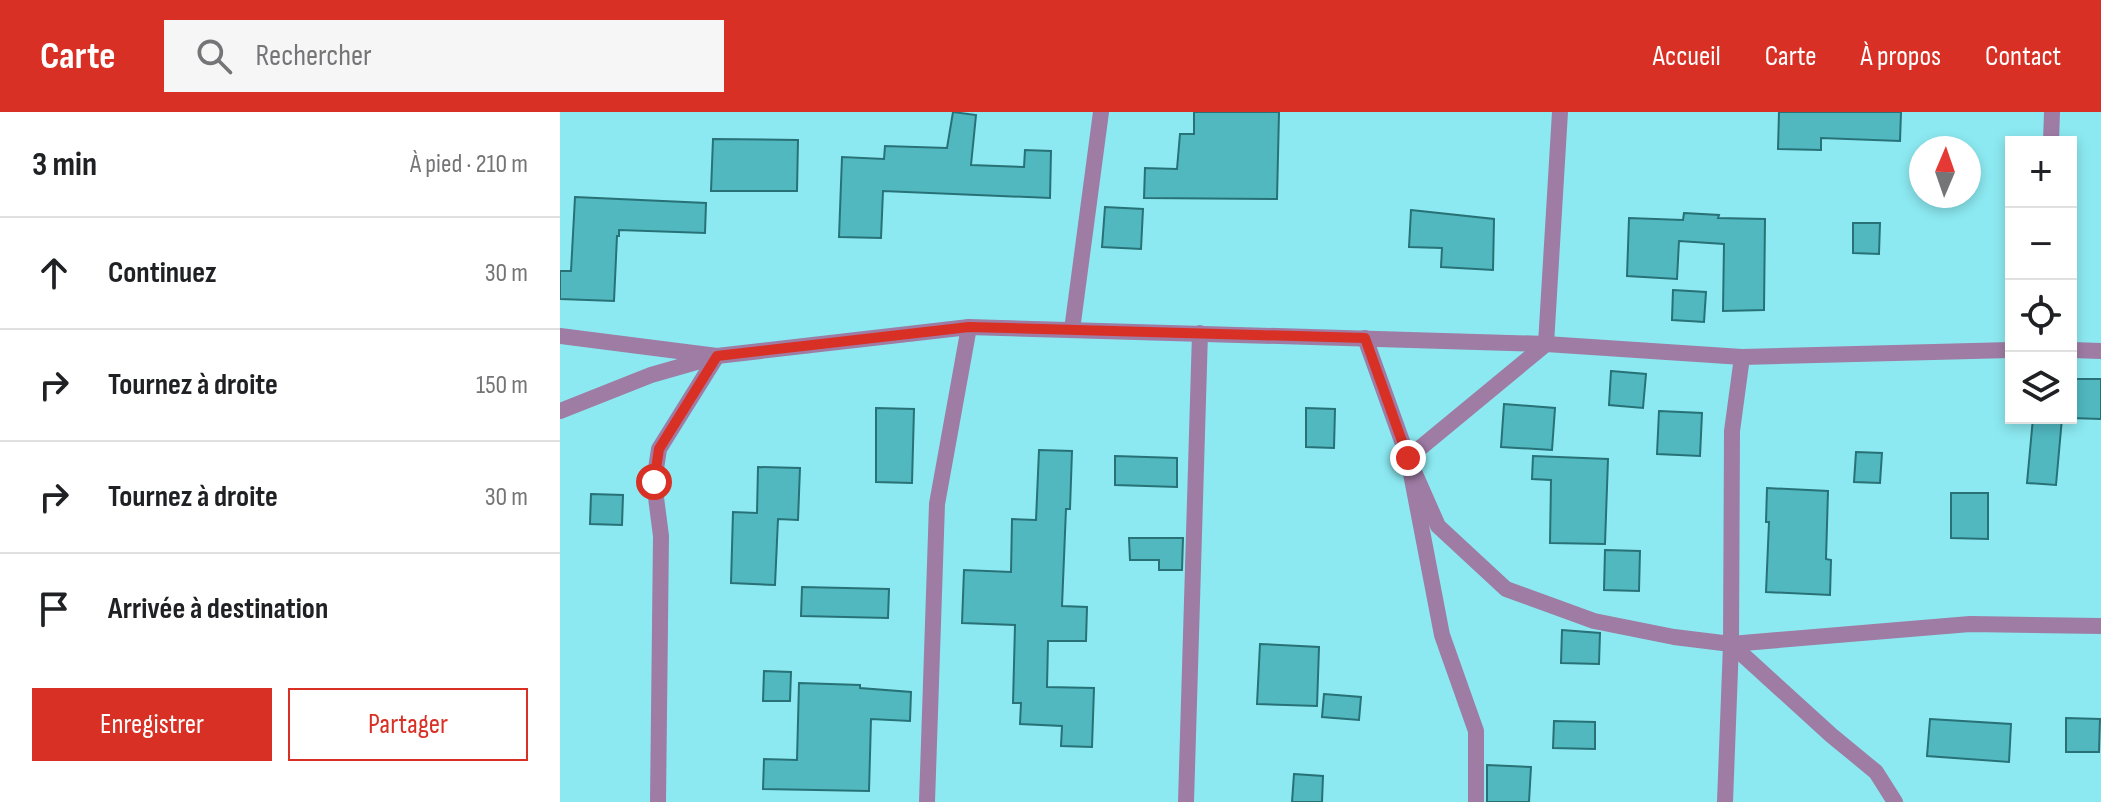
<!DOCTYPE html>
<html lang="fr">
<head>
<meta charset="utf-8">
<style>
  body { margin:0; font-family:"Sofia Sans Condensed",sans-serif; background:#f6f6f6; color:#202124 }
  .controls { position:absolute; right:24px; top:24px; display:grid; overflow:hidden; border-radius:0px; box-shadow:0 4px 12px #0003 }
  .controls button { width:72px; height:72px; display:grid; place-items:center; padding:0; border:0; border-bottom:2px solid #e0e0e0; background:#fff; color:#202124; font:40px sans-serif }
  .compass { position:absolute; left:1349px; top:24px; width:72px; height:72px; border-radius:50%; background:#fff; box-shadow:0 4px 12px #0003; rotate:2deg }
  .stop { position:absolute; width:24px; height:24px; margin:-18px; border:6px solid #d93025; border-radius:50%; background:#fff }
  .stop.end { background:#d93025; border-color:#fff; box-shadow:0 2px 8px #0008 }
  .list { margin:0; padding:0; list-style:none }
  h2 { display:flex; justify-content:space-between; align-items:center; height:104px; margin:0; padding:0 32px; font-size:34px }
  h2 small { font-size:26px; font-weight:400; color:#757577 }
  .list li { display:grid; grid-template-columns:52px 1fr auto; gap:24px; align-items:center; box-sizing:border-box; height:112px; padding:0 32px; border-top:2px solid #e0e0e0 }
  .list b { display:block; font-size:30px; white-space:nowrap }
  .list em { font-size:26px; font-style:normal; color:#757577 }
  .actions { display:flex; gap:16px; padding:24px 32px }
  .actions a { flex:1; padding:18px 0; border:2px solid #d93025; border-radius:0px; text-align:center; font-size:28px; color:#d93025 }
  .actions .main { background:#d93025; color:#fff }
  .icon { flex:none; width:44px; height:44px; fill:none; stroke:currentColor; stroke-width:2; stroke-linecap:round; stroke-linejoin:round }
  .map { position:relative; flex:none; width:1541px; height:690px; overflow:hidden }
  header { display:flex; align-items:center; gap:48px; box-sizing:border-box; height:112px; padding:0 40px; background:#d93025; color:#fff }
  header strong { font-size:38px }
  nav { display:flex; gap:44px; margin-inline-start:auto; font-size:28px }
  .search { width:560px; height:72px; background:#f6f6f6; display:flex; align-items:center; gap:20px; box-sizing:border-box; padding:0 28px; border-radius:0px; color:#757577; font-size:30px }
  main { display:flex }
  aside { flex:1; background:#fff }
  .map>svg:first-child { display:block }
  .building { fill:#51b8c0; stroke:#287177; stroke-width:2 }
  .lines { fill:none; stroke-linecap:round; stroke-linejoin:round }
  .street { stroke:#9f7ca4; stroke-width:16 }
  .route { stroke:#d93025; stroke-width:10 }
</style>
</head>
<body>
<header>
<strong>Carte</strong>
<div class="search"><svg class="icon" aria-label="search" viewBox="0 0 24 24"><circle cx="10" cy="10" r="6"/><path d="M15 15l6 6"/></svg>Rechercher</div>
<nav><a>Accueil</a><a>Carte</a><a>À propos</a><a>Contact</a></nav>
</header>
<main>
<aside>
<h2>3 min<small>À pied · 210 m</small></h2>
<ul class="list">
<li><svg class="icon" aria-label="ahead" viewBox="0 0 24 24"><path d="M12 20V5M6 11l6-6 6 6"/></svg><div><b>Continuez</b></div><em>30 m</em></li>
<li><svg class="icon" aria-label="right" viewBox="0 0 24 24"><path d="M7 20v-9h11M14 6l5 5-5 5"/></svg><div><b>Tournez à droite</b></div><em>150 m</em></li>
<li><svg class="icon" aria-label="right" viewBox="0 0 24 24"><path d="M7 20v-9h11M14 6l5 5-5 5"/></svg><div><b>Tournez à droite</b></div><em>30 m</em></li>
<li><svg class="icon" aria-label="arrive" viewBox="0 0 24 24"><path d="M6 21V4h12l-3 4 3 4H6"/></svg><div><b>Arrivée à destination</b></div></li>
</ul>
<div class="actions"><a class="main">Enregistrer</a><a>Partager</a></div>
</aside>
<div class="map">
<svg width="1541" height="690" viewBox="0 0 1541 690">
  <rect width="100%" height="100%" fill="#8ce9f1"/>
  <g class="building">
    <polygon points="393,0 416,3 411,53 464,55 465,38 491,39 490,86 323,79 321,126 279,125 282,45 324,47 325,34 387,36"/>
    <polygon points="634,0 719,0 717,87 584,86 585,56 617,57 620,22 634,22"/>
    <polygon points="1219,0 1341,0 1340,29 1261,26 1261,38 1218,37"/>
    <polygon points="153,27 238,28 237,79 151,79"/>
    <polygon points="15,85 146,91 145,121 59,118 59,124 57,124 54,189 0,187 0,159 11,159"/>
    <polygon points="545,95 583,97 581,137 542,135"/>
    <polygon points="851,98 934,107 933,158 881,155 882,136 849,135"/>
    <polygon points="1124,101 1159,103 1158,106 1205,107 1204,198 1163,199 1164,132 1119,129 1117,167 1067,164 1069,106 1123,108"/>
    <polygon points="1293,111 1320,111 1319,142 1293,141"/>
    <polygon points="1113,178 1146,180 1144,210 1112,208"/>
    <polygon points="1051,259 1086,262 1083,296 1049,293"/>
    <polygon points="1511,267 1541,267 1541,307 1511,306"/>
    <polygon points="944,292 995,296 992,338 941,335"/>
    <polygon points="316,296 354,297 352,371 316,370"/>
    <polygon points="746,296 775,297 774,336 746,335"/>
    <polygon points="1099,299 1142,301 1140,344 1097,342"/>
    <polygon points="1473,306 1502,306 1496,373 1467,371"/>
    <polygon points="479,338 512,339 510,397 506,397 502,494 527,495 526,529 488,529 487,575 534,576 532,635 501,634 502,614 460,612 461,591 453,591 455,513 402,511 404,458 451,460 452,407 476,408"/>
    <polygon points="1296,340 1322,341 1320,371 1294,370"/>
    <polygon points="555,344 617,346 617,375 555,373"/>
    <polygon points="973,344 1048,347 1045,432 990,431 991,368 972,367"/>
    <polygon points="198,355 240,356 238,408 218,407 215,473 171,471 173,400 197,401"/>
    <polygon points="1207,376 1268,379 1266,447 1271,448 1270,483 1206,480 1209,410 1206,410"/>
    <polygon points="1391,381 1428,381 1428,427 1391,426"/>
    <polygon points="31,382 63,383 62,413 30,412"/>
    <polygon points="569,426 623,426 622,458 599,458 599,448 570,448"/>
    <polygon points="1045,438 1080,439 1079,479 1044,478"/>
    <polygon points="242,475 329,477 328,506 241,504"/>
    <polygon points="1002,518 1040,521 1039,552 1001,551"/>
    <polygon points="700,532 759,535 757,594 697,592"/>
    <polygon points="204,559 231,560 230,589 203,589"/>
    <polygon points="239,571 300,573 300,576 351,580 350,609 311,607 309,679 203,677 204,647 237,648"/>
    <polygon points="764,582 801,585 799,608 762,605"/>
    <polygon points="1506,606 1540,607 1539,640 1506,640"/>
    <polygon points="1370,607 1451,612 1449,650 1367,644"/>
    <polygon points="994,609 1035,610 1035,637 993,636"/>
    <polygon points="927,653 971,655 969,690 927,690"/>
    <polygon points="734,662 763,664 762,690 732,690"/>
  </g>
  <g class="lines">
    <g class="street">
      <polyline points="1000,0 986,232 848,346 878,414 946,477 1034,509 1114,525 1171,532 1410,512 1541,514"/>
      <polyline points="1491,30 1492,0"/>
      <polyline points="512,218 541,0"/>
      <polyline points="0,224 157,244 409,215 986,232 1182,245 1451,238"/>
      <polyline points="805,226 848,346 882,523 916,619 916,690"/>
      <polyline points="1511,238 1541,239"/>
      <polyline points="0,299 91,263 147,247"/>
      <polyline points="1171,532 1271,623 1316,660 1335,690"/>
      <polyline points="98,690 101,424 94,370 99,337 157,244"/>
      <polyline points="367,690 377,392 409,215"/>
      <polyline points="626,690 640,221"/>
      <polyline points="1165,690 1171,532 1172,319 1182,245"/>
    </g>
  </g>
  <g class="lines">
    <polyline class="route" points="94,370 99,337 157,244 409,215 805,226 848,346"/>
  </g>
</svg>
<div class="controls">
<button>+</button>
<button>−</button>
<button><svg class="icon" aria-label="locate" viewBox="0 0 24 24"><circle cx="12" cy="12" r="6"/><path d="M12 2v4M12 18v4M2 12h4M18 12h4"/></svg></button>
<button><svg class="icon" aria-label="layers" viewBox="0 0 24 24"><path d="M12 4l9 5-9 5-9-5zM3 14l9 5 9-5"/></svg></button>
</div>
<svg class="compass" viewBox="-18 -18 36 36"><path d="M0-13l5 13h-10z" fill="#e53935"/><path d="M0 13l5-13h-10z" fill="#757577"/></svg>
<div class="stop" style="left:94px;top:370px"></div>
<div class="stop end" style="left:848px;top:346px"></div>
</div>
</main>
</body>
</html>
